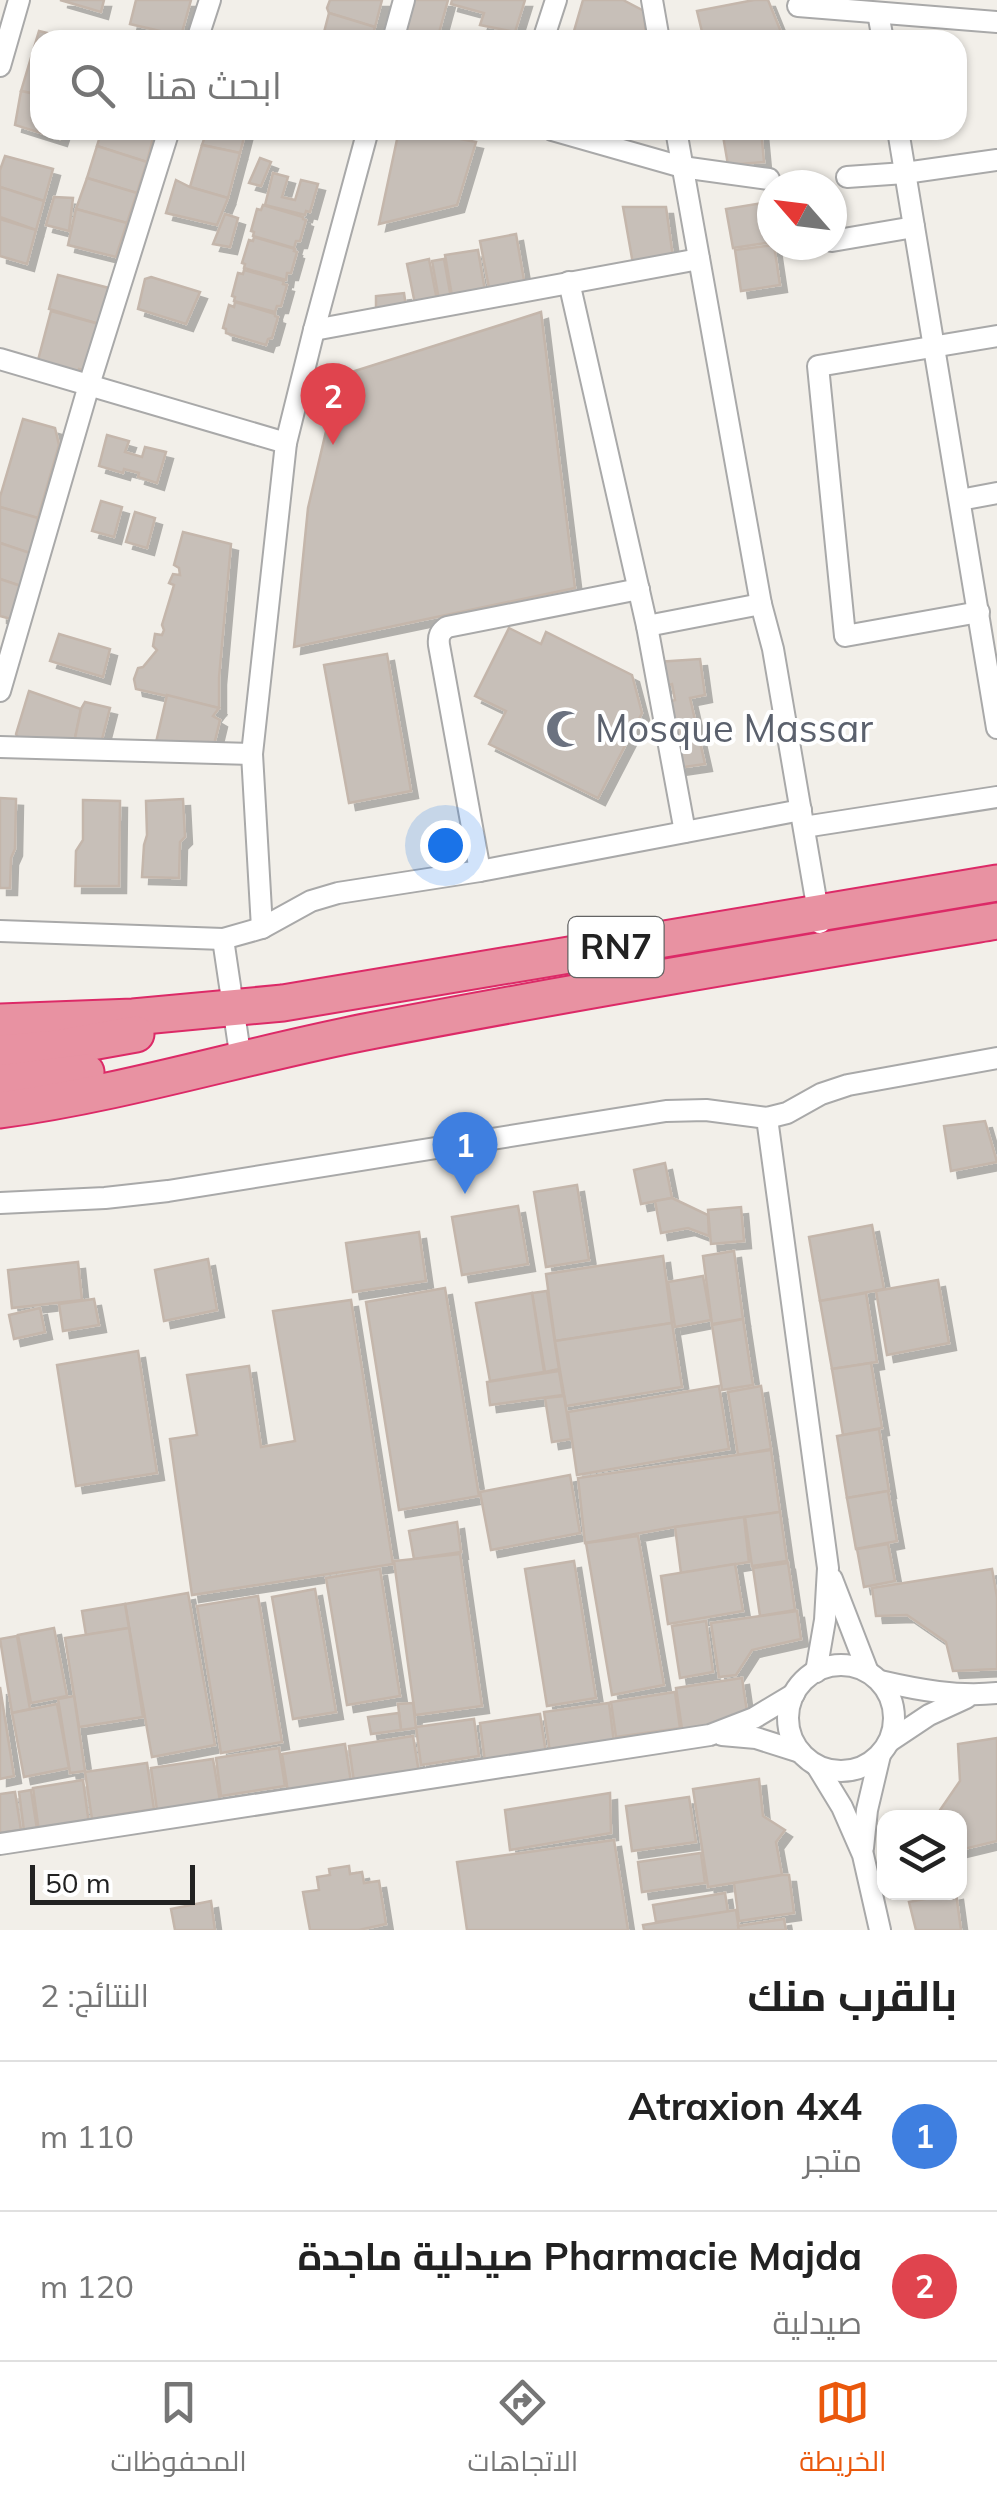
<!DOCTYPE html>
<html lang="ar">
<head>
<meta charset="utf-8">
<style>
  body { margin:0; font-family:Mulish,Cairo,sans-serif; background:#f2f2f2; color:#222; direction:rtl }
  .controls { position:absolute; right:30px; bottom:30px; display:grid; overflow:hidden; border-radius:20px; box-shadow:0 2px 8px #0004 }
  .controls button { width:90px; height:90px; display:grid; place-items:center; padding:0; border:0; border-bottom:2px solid #e0e0e0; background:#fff; color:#222; font:50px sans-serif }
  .compass { position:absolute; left:757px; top:170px; width:90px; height:90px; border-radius:50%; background:#fff; box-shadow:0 2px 8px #0004; rotate:298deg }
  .scale { position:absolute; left:30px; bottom:25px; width:165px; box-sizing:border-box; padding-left:10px; border:5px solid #222; border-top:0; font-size:28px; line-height:35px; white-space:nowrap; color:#222; -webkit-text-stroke:8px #fff; paint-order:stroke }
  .you { position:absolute; left:445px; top:845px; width:35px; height:35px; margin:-25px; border:8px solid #fff; border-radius:50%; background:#1a73e8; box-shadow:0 0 0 15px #1a73e833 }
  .badge { display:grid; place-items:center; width:65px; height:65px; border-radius:50%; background:#ea580c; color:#fff; font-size:32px; font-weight:700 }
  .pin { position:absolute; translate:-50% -82px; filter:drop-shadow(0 2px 5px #0008) }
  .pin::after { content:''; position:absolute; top:52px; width:35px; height:30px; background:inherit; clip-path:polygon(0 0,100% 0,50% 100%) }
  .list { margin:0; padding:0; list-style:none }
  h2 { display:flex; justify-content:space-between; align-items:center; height:130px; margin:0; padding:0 40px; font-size:42px }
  h2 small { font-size:32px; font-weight:400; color:#767676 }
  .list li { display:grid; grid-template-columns:65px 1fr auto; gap:30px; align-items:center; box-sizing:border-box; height:150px; padding:0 40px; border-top:2px solid #e0e0e0 }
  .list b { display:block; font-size:38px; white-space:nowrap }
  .list p { margin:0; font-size:32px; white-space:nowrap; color:#767676 }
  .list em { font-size:32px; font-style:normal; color:#767676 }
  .icon { flex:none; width:55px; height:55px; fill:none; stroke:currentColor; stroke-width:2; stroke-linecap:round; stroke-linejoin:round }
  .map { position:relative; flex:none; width:997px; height:1930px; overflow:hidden; direction:ltr }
  .search { position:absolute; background:#fff; box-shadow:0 2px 8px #0004; left:30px; right:30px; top:30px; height:110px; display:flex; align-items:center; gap:25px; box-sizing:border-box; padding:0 35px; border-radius:30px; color:#767676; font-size:38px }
  .sheet { height:430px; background:#fff }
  nav { display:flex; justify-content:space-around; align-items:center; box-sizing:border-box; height:140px; border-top:2px solid #e0e0e0; background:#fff; font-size:28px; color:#767676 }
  nav a { display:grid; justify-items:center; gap:5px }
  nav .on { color:#ea580c }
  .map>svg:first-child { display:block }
  .building { fill:#c7bfb8; stroke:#c4b6ab; stroke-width:2.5; filter:url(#shadow) }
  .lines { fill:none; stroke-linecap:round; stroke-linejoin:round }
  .street-casing { stroke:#a9a9a9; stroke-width:24 }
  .highway-casing { stroke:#dc2a67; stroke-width:39 }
  .street { stroke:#fff; stroke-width:20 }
  .highway { stroke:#e892a2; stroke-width:35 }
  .labels { text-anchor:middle; stroke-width:8; stroke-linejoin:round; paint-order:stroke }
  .shield { fill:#fff; stroke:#646464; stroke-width:2.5 }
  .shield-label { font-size:35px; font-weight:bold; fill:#222 }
  .worship-label { font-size:38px; fill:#5b616d; stroke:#fff; text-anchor:start }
</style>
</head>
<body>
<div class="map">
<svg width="997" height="1930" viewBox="0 0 997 1930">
  <defs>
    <filter id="shadow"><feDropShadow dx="7" dy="7" stdDeviation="0" flood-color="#0004"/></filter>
  </defs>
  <rect width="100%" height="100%" fill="#f2efe9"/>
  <g class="building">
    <polygon points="60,0 104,0 101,12"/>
    <polygon points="136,0 191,0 181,36 130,24"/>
    <polygon points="330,0 382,0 375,27 329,13 327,8"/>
    <polygon points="410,0 448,0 437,40 399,40"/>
    <polygon points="452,0 525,0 515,32 480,25 484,13 451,4"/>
    <polygon points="583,0 623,0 644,11 646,40 612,40 574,31"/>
    <polygon points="754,0 768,0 781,32 730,40 704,40 697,11"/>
    <polygon points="329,13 375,27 371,40 322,40"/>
    <polygon points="39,31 76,40 40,40 40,95 21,91"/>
    <polygon points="21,91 40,95 40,130 63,130 60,139 15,125"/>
    <polygon points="102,130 155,130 147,162 97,146"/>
    <polygon points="207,130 246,130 240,153 202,145"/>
    <polygon points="399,130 414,130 476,142 457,205 379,224"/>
    <polygon points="722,130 761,130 764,162 728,165"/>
    <polygon points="202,145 240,153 228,198 190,187"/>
    <polygon points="97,146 147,162 137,193 87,178"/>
    <polygon points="5,156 53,169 44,201 0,187 0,170"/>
    <polygon points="260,158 271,162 261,186 249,183"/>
    <polygon points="273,173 288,177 282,197 295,200 301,180 318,184 310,212 306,211 305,215 265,205"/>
    <polygon points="87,178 137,193 127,223 76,209"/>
    <polygon points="176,180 190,187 228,198 217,225 166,213"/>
    <polygon points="0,187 44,201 36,230 0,217"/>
    <polygon points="54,197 73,198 69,231 46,225"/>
    <polygon points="768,202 772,242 733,248 726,209"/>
    <polygon points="263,205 303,217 303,219 306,220 300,241 296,241 294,248 253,236 254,232 251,231 257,209 261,210"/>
    <polygon points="623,207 666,207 673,257 633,264"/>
    <polygon points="76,209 127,223 116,257 68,245"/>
    <polygon points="225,214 238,218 230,247 213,244"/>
    <polygon points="0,219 36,230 27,264 0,256"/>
    <polygon points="516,234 525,286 490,293 480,241"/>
    <polygon points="254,237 295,249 294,251 297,252 291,273 287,273 286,280 244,268 245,264 242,263 249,240 253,241"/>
    <polygon points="774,245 780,285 741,291 735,250"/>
    <polygon points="478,250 485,291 452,296 445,255"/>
    <polygon points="429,259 437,300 415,304 407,264"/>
    <polygon points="444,259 451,298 439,300 432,261"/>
    <polygon points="244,270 284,281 283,284 287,285 281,306 277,306 275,312 234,301 235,297 232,296 238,273 243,274"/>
    <polygon points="58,275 109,288 99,324 49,309"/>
    <polygon points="151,277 200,292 186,324 138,309 145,279"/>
    <polygon points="404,293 406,307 376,311 376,296"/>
    <polygon points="235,302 275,314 275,316 278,317 272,338 268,339 266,345 226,333 226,329 223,328 229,305 234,307"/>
    <polygon points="51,311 99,324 87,371 79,369 78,374 37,364"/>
    <polygon points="541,312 575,588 294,647 308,508 339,376"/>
    <polygon points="23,419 55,428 59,445 38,518 0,507 0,497"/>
    <polygon points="107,435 129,441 125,452 142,457 145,447 166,452 157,483 138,477 139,473 124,469 123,473 99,466"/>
    <polygon points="101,501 122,507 114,537 92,531"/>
    <polygon points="0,507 38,518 30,553 0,543"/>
    <polygon points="135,512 155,518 147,548 126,542"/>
    <polygon points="183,532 231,544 219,678 219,708 136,689 134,679 138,668 143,667 157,650 153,646 155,634 162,635 164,630 162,625 174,585 169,583 173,574 180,575 179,568 174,565"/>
    <polygon points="0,543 30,553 21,586 0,579"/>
    <polygon points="0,579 21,586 11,619 0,616"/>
    <polygon points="509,628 541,644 546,632 632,675 642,713 598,798 489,744 506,711 475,696"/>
    <polygon points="59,634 110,649 103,677 50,661"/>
    <polygon points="387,654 411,791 349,803 324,665"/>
    <polygon points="700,659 705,695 690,698 705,764 677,768 664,703 675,700 672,684 662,687 657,662"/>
    <polygon points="29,691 81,709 74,743 21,743 16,734"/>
    <polygon points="167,695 219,708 213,716 220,720 214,745 154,751"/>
    <polygon points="85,702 110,708 100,747 74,743 81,709"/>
    <polygon points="0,798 16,799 15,849 11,858 10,888 0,888"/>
    <polygon points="183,799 185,837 180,842 179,878 142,877 144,845 147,835 146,801"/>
    <polygon points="83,800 120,801 119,886 75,886 76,851 83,840"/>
    <polygon points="985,1121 997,1162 951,1171 944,1126"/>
    <polygon points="665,1163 672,1198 641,1204 634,1170"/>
    <polygon points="577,1185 589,1260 546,1267 534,1192"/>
    <polygon points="672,1198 708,1215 709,1236 688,1228 661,1233 655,1201"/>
    <polygon points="518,1206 528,1264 462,1275 452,1217"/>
    <polygon points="741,1207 744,1241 711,1244 708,1210"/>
    <polygon points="872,1225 884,1289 820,1301 809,1237"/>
    <polygon points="419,1232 426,1281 353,1292 346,1243"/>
    <polygon points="734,1251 743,1319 712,1324 703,1256"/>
    <polygon points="663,1256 672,1323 555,1341 546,1274"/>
    <polygon points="208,1259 217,1310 164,1321 155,1270"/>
    <polygon points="78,1262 82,1300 12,1308 8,1270"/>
    <polygon points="703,1276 711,1320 675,1327 668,1282"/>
    <polygon points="938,1280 949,1343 887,1355 876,1291"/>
    <polygon points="445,1288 479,1496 399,1510 366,1302"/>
    <polygon points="547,1291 559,1369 545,1372 532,1293"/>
    <polygon points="532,1293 544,1372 490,1381 476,1303"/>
    <polygon points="866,1293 877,1362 832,1369 820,1301"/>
    <polygon points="94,1299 99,1325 63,1331 59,1304"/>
    <polygon points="351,1300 393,1564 192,1595 170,1439 197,1435 187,1375 249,1366 261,1447 295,1441 273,1311"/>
    <polygon points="40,1308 45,1332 14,1339 9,1315"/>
    <polygon points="743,1319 753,1385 722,1390 712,1325"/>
    <polygon points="672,1323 682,1387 566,1406 555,1341"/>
    <polygon points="138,1351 157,1473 76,1486 57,1365"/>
    <polygon points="871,1363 882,1428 843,1435 832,1369"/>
    <polygon points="559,1371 563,1395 490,1405 487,1382"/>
    <polygon points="719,1386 729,1449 577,1475 568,1412"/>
    <polygon points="761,1386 771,1449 738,1455 728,1392"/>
    <polygon points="564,1396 571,1439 552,1442 545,1398"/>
    <polygon points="879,1429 889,1491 847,1498 837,1436"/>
    <polygon points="771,1450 780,1512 674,1527 585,1543 578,1478"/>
    <polygon points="570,1475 580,1533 491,1550 480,1492"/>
    <polygon points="888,1491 897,1541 856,1549 847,1498"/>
    <polygon points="780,1512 787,1561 752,1566 745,1517"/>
    <polygon points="744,1517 749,1562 681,1573 675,1527"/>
    <polygon points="457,1522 461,1552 414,1559 409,1531"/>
    <polygon points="638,1536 664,1685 612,1695 586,1543"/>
    <polygon points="888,1544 895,1581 864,1587 857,1549"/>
    <polygon points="460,1554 482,1706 415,1715 394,1561"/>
    <polygon points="574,1561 596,1698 547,1706 525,1569"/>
    <polygon points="788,1563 795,1610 760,1616 753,1568"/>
    <polygon points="735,1564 743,1611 668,1624 661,1576"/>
    <polygon points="380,1569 400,1696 347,1705 326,1578"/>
    <polygon points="992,1569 997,1597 997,1669 953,1671 946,1642 907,1615 876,1616 872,1588"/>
    <polygon points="315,1589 336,1712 293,1719 272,1597"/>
    <polygon points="188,1593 215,1745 152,1757 125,1604"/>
    <polygon points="258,1596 282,1742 221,1753 197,1606"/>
    <polygon points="125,1604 129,1628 86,1635 82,1611"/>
    <polygon points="797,1611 801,1639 752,1650 736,1675 719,1677 711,1623"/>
    <polygon points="706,1621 713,1672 680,1678 672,1626"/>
    <polygon points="54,1628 67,1696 31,1703 18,1635"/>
    <polygon points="129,1628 143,1717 79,1727 65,1638"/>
    <polygon points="17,1636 30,1709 12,1713 0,1639"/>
    <polygon points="742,1678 748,1719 682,1729 676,1688"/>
    <polygon points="0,1687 14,1776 0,1779"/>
    <polygon points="675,1692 680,1728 616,1737 611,1702"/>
    <polygon points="74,1696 85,1771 70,1773 58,1699"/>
    <polygon points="413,1703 416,1728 401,1730 398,1704"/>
    <polygon points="609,1703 614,1742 550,1752 544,1712"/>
    <polygon points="57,1704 69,1768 24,1777 12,1713"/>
    <polygon points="399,1713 401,1730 371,1734 368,1717"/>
    <polygon points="540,1714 546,1753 485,1762 480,1723"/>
    <polygon points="474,1719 479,1756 421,1765 416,1727"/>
    <polygon points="413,1736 419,1773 354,1782 349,1746"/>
    <polygon points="997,1738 997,1841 960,1850 960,1818 930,1818 936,1816 960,1781 958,1744"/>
    <polygon points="345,1744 351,1782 288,1792 282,1754"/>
    <polygon points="279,1748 285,1786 221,1796 216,1758"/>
    <polygon points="213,1759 220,1801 157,1810 151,1768"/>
    <polygon points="147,1763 154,1809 92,1819 85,1772"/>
    <polygon points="759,1779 763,1816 785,1830 776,1842 782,1875 708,1887 693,1789"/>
    <polygon points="83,1780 89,1824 39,1832 33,1788"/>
    <polygon points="31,1790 37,1829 24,1831 19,1792"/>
    <polygon points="15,1792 21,1830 0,1833 0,1794"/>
    <polygon points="610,1793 611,1833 510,1850 505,1810"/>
    <polygon points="689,1797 696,1842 632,1851 626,1806"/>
    <polygon points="614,1840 628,1930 467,1930 457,1862"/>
    <polygon points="701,1853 705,1883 642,1892 638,1862"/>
    <polygon points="349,1866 350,1874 362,1872 364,1883 379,1881 386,1924 359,1930 310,1930 303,1892 319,1890 317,1877 330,1875 329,1869"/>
    <polygon points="782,1875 789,1875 794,1913 739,1921 734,1883"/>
    <polygon points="725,1893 728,1912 656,1922 653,1905"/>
    <polygon points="956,1893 961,1930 916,1930 909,1902"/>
    <polygon points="211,1901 215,1930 175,1930 171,1909"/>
    <polygon points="736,1910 739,1930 644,1930 643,1925"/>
    <polygon points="784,1919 786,1930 739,1930 738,1926"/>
  </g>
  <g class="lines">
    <g class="street-casing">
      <g id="street">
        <polyline points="652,0 659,40"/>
        <polyline points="798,6 997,22"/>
        <polyline points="878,13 883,40"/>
        <polyline points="197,40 210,0"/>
        <polyline points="393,40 404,0"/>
        <polyline points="543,40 556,0"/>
        <polyline points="0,66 19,0"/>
        <polyline points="552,130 682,167 769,179"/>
        <polyline points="676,130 761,604 773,649 820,923"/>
        <polyline points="898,130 997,728"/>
        <polyline points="847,177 905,173 997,160"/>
        <polyline points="832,241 914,227"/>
        <polyline points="805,246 810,245"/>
        <polyline points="569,282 647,626 685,832"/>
        <polyline points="314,330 699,259"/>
        <polyline points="0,359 286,443"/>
        <polyline points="960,500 997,493"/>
        <polyline points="979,612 845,636 818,366 997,336"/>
        <polyline points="647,626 761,604"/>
        <polyline points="0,691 89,385 169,130"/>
        <polyline points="0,747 252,754"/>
        <polyline points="804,827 997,797"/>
        <path d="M480 871 439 645C438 636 440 632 447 627L639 589"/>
        <polyline points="262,928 252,754 286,443 314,330 368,130"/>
        <polyline points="0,931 223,939 262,928 311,901 338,893 480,871 801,810"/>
        <polyline points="223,939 241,1060"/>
        <polyline points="767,1118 828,1568 825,1620 816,1672"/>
        <polyline points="0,1203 105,1198 168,1191 666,1111 706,1110 767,1118 787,1113 821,1094 848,1085 997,1058"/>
        <polyline points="832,1579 868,1672"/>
        <circle cx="841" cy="1718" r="53"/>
        <path d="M880 1681C919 1690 957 1697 997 1693"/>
        <polyline points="722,1735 756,1738 800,1752"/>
        <polyline points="890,1741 929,1715 966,1698"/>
        <polyline points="817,1766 842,1807 863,1855 880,1930"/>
        <polyline points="0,1844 710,1735 754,1718 794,1694"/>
        <polyline points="863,1848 867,1810 880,1755"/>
      </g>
    </g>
    <g class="highway-casing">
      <g id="highway">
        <polyline points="0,1022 133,1017 283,1003 997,883"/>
        <polyline points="0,1053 58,1048 136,1034"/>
        <polyline points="0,1083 86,1072"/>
        <path d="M0 1110C125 1093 246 1055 370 1031 578 991 788 956 997 921"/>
      </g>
    </g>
    <use href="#street" class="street"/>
    <use href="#highway" class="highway"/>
  </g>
  <defs>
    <g id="mosque-bare" transform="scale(3)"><path d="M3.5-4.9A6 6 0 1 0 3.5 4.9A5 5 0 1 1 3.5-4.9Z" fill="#6b7280" stroke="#fff" stroke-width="2.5" paint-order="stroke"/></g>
  </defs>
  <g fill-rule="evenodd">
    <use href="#mosque-bare" x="565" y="729"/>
  </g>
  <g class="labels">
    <rect class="shield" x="568.5" y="917" width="95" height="60" rx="8"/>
    <g class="shield-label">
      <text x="616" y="959">RN7</text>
    </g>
    <g class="worship-label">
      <text x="595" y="742">Mosque Massar</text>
    </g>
  </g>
</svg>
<div class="controls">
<button><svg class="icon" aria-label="layers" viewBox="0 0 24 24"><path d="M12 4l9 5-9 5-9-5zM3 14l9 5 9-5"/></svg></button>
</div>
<svg class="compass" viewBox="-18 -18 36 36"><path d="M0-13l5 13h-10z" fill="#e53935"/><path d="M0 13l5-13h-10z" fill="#767676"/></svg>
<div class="scale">50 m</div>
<div class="you"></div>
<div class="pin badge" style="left:465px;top:1194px;background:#3f7fe0">1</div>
<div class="pin badge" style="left:333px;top:445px;background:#e0444e">2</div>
<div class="search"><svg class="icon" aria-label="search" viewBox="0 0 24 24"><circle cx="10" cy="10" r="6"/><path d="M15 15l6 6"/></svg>ابحث هنا</div>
</div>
<section class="sheet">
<h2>بالقرب منك<small>النتائج: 2</small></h2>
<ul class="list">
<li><span class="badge" style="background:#3f7fe0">1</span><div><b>Atraxion 4x4</b><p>متجر</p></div><em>110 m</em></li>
<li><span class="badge" style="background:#e0444e">2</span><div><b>Pharmacie Majda صيدلية ماجدة</b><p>صيدلية</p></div><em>120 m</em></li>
</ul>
</section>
<nav>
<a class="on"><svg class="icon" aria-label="map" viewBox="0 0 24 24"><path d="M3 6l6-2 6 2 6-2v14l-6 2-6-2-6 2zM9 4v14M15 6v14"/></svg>الخريطة</a>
<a><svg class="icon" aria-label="directions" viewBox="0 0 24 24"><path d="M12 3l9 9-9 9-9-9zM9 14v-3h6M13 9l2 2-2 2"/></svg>الاتجاهات</a>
<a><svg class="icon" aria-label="saved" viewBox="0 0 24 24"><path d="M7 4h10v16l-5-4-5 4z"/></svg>المحفوظات</a>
</nav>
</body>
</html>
